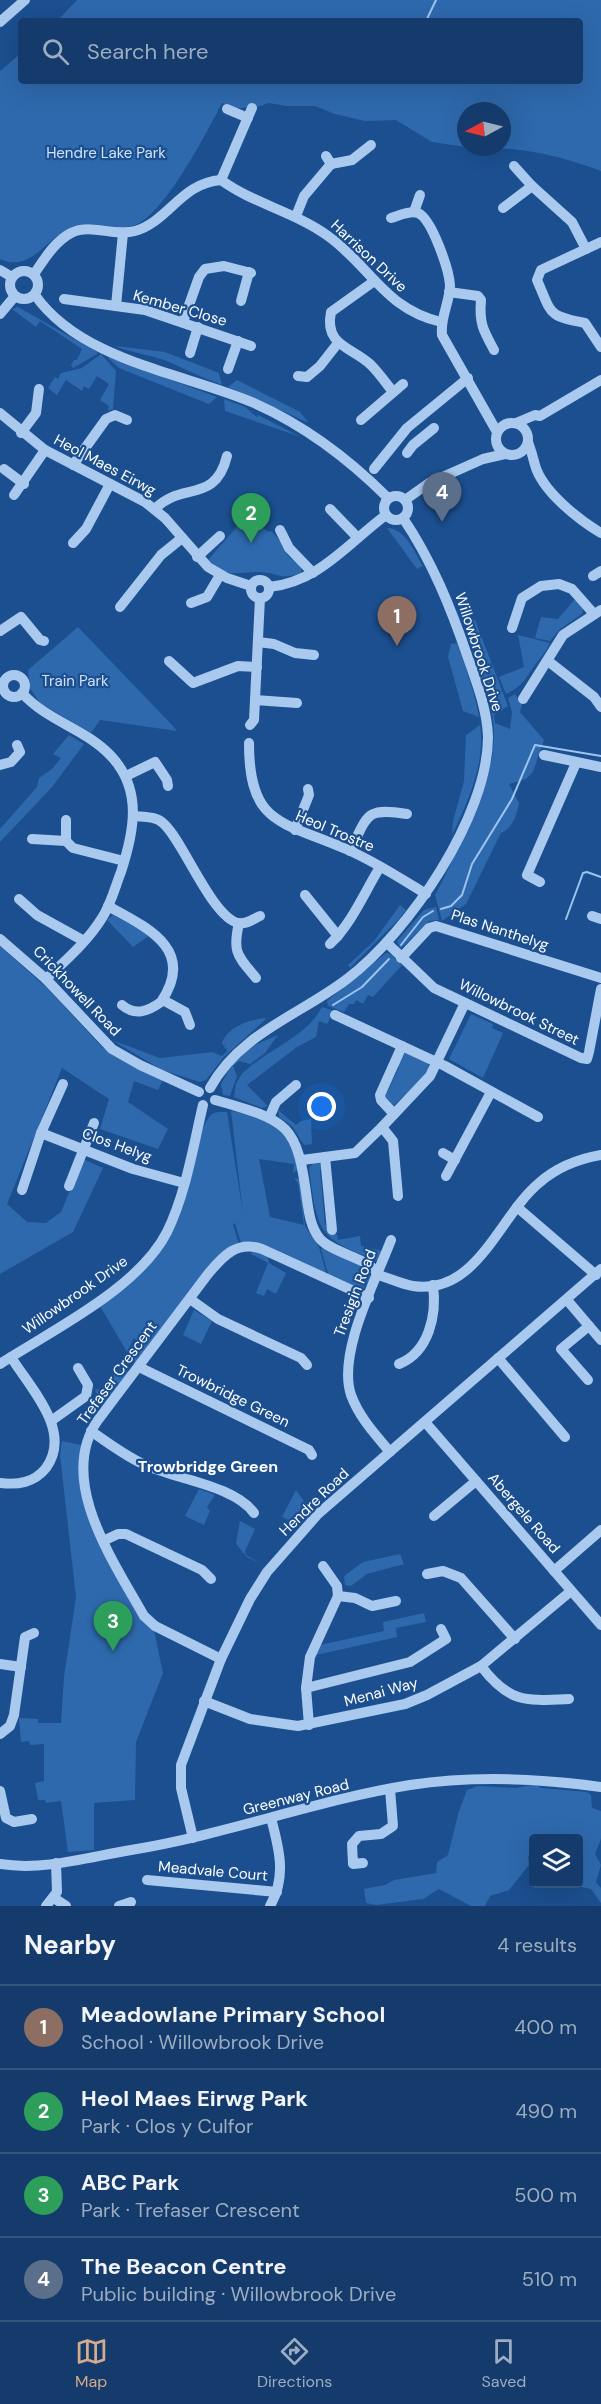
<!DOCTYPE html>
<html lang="en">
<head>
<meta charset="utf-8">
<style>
  body { margin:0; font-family:"DM Sans",sans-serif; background:#214673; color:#f1f3f6 }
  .controls { position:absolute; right:18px; bottom:18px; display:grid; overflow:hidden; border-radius:6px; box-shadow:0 6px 24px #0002 }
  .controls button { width:54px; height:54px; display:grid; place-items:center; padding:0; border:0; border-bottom:2px solid #33557e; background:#143b6b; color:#f1f3f6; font:30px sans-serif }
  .compass { position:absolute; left:457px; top:102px; width:54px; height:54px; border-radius:50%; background:#143b6b; box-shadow:0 6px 24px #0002; rotate:263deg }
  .you { position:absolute; left:322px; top:1107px; width:21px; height:21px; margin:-15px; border:4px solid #fff; border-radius:50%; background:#1a73e8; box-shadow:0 0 0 9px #1a73e833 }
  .badge { display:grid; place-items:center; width:39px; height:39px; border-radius:50%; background:#d6ab8b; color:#fff; font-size:20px; font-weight:700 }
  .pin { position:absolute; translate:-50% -50px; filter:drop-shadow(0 2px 3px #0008) }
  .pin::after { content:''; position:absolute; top:32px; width:21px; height:18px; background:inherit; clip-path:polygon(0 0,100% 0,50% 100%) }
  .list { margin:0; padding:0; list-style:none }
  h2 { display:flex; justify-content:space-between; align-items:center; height:78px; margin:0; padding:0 24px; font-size:26px }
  h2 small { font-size:20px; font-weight:400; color:#9dadc1 }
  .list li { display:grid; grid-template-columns:39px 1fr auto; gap:18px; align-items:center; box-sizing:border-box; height:84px; padding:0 24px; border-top:2px solid #33557e }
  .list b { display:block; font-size:22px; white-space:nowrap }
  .list p { margin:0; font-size:20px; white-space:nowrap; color:#9dadc1 }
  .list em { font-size:20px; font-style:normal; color:#9dadc1 }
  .icon { flex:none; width:33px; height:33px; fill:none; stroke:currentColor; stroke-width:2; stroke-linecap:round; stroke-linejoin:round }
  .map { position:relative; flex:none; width:601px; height:1906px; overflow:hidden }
  .search { position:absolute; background:#143b6b; box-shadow:0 6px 24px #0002; left:18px; right:18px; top:18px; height:66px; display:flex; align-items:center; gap:15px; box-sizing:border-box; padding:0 21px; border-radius:6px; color:#9dadc1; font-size:22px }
  .sheet { height:414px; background:#143b6b }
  nav { display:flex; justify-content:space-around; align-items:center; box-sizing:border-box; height:84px; border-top:2px solid #33557e; background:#143b6b; font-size:16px; color:#9dadc1 }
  nav a { display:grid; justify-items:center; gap:3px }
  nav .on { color:#d6ab8b }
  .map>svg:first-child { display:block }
  .green { fill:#2e69ad }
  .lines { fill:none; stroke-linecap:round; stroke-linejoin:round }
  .stream { stroke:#9cc4f0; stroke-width:2 }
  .minor { stroke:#a9c9ee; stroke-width:10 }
  .labels { text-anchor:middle; stroke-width:4.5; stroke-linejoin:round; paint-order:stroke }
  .park-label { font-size:15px; fill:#cfe3fa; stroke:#1b4f8f }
  .street-label { font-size:15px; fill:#fff; stroke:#1b4f8f }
  .neighbourhood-label { font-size:16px; font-weight:bold; fill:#fff; stroke:#1b4f8f }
</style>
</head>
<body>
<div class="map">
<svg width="601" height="1906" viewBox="0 0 601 1906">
  <rect width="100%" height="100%" fill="#1b4f8f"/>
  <g class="green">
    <path d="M77 0H601V171C551 153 523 148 470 147H502V111H466V147L432 142 396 120 365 121 335 114 315 106H286L269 103 257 107 238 108 222 103C208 130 162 220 132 226 110 231 91 218 70 228 46 239 30 273 0 259V71L21 53V81H580V21H57Z"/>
    <polygon points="18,307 97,352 97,354 73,368 71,365 74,360 77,360 82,349 40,321 36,327 12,309"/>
    <path d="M115 346 165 352 219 373 222 385C203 378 187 370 169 362 152 355 132 353 115 346Z"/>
    <polygon points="101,354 116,371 113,409 108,411 109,406 100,400 109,384 97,376 89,389 84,386 82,391 66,380 57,395 48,388 55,377 58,379 61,373 82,368"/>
    <polygon points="108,358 109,357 217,397 209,404 119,368"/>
    <polygon points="237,380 300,412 309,423 228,387"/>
    <polygon points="224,399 245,407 257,417 258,415 301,437 225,411"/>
    <path d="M248 514 268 532 271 531 280 541 288 556 302 567 301 573C281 581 277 572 259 572 235 572 228 579 208 560Z"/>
    <path d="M387 528C405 528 415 553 423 566L417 569Z"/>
    <polygon points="576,598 583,610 582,614 560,629 550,641 535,638 541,617 558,619"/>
    <path d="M459 609 475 620 508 706 494 715 495 723 510 729 512 712 508 698 515 694 522 705 520 712 544 740 533 772 526 779 509 784 519 803C517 814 513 828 501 833L466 904 442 921 435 895C445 877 453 859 461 841 480 798 500 762 492 713 489 695 481 681 475 665L480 657 472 632Z"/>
    <polygon points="78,627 172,725 177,731 100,720 91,733 40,703 30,688 28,670"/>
    <path d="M518 635 550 643C545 654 539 659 533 668 524 681 521 687 506 694L499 677 524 667Z"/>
    <path d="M457 643C487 728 493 750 452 835L453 821 464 781 466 735 480 725 479 717 463 711 448 657 451 644Z"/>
    <polygon points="69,735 84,744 52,787 0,842 0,829 37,787 39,778 52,769 61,758 53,754"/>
    <polygon points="400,905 406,910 399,919 350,968 348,965 374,941"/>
    <polygon points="436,907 439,920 429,921 400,949 397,941 424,910"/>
    <polygon points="113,915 150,935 133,947 107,920"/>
    <polygon points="0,946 47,988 103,1048 163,1080 158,1090 134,1081 128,1102 168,1129 158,1149 100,1129 109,1099 62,1068 7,1204 27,1222 46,1223 61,1212 83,1159 103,1168 73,1232 0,1274"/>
    <polygon points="386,953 390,954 402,965 373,997 368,995 363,1004 356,1000 354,1004 349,1004 344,1012 328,1006 327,1001"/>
    <path d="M322 1007 334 1011 327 1024 319 1021 316 1037 297 1047 247 1085 268 1106 262 1108 234 1097 236 1084 241 1075C265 1050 306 1038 322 1007Z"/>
    <polygon points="471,1014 493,1024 492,1028 503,1033 483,1078 449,1059"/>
    <path d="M267 1018 224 1057 206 1080 200 1082 162 1070 112 1040 160 1058 212 1052 222 1056 227 1051 224 1041 226 1050 222 1043C228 1026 251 1019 267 1018Z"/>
    <polygon points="278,1035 265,1053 250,1064 239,1061 233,1066 237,1076 230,1096 223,1095 221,1084 232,1065 252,1046"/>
    <polygon points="405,1053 428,1063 429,1067 424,1077 392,1107 384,1099 384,1092 388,1091 399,1067 398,1063"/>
    <polygon points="278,1110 296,1125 301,1121 311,1119 312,1144 304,1145 292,1126 279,1117"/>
    <path d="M231 1111C252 1114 278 1122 290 1141 295 1149 296 1161 299 1169L293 1173 294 1164 259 1159 270 1217 304 1225 298 1183 294 1178 300 1179 305 1226 319 1247 327 1276 241 1243 235 1223 233 1225 239 1244 136 1365 128 1353 136 1340 134 1338 127 1352 100 1306C157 1270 178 1233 193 1169 197 1154 200 1128 210 1116 213 1111 222 1112 227 1112L243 1213Z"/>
    <path d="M320 1162 323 1169 320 1170 325 1224 337 1235 338 1240 360 1236 361 1246 382 1251 378 1261C317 1239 317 1230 309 1168L313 1163Z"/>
    <polygon points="323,1247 368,1270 371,1278 363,1289 329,1277 321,1249"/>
    <polygon points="253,1250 268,1256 269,1263 286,1273 276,1294 267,1289 264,1296 256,1293 268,1263 251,1254"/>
    <polygon points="194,1310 212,1321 201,1344 183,1335"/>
    <polygon points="125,1367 129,1375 104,1408 95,1390 102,1388 107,1379"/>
    <polygon points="62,1441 81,1445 79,1472 94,1531 154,1630 163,1673 136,1742 135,1800 94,1803 94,1850 68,1852 61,1801 46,1803 45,1800 38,1800 35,1783 44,1781 44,1744 30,1745 29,1741 21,1742 19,1718 38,1719 38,1723 61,1723 64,1677 76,1597 60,1455"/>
    <polygon points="199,1489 215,1495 207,1507 210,1511 204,1525 185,1516"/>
    <polygon points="296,1490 308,1507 295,1523 282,1517"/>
    <polygon points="240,1521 255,1529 245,1551 246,1555 260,1563 247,1557 236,1544"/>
    <polygon points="400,1554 404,1564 367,1574 351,1586 345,1585 344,1576 363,1562"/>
    <polygon points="424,1613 426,1622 396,1628 397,1637 316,1655 320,1645 384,1631 383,1622"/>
    <polygon points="535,1784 541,1788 587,1792 591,1795 592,1808 601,1811 601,1839 595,1854 601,1865 596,1882 601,1888 601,1903 591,1889 568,1884 578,1884 578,1838 534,1838 533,1855 528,1856 529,1865 509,1890 490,1896 485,1906 471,1906 439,1889 423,1899 376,1905 366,1903 364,1889 385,1885 394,1880 436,1873 437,1862 448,1855 459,1811 467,1790 478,1786 516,1788"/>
  </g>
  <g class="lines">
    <g class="stream">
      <polyline points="426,21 436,0"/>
      <polyline points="441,909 451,906 462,895 472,864 512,799 535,745 601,756"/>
      <polyline points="566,919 583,873 587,872 601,877"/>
      <polyline points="401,945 423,917 433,911"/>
      <polyline points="333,1005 362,987 389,959"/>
    </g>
    <g class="minor">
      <polyline points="0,22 25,0"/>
      <polyline points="227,109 248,118"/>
      <polyline points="331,164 352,160 371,145"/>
      <polyline points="514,166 532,186 572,222 586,249"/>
      <path d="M221 180C254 204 295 212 328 236 371 267 385 309 441 322"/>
      <polyline points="221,180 252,108"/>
      <polyline points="503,208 532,186"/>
      <polyline points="414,212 420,195"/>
      <polyline points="296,216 304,196 331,164 326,156"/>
      <path d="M391 218C398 216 410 210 418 213 432 219 449 270 450 285 450 302 440 317 442 335L497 432"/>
      <path d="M601 242 541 270 537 280C552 314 547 316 585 323L601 347"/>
      <polyline points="0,270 12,277"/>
      <circle cx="24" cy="285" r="14"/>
      <path d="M34 274C44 260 54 242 71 233 91 223 114 237 135 231 169 221 181 183 221 180"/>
      <path d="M373 282 331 312C324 346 352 347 371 365 379 373 386 383 393 392"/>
      <path d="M449 292 478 296 481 300C479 323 483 330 494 350"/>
      <path d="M35 295C81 361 184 373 254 403 306 426 348 458 388 498"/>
      <polyline points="64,299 145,310 251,346"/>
      <polyline points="241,301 249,272"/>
      <polyline points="116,306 123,233"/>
      <polyline points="0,314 15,296"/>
      <polyline points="183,322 199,277 205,269 224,266 251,273"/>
      <polyline points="190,353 198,327"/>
      <polyline points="228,369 238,341"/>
      <polyline points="298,376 307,377 320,366 338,343"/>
      <polyline points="0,413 45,450 145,502 165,518 208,567 227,578 251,586"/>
      <polyline points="361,420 403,384"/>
      <circle cx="512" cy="439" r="16"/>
      <polyline points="516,423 535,415 540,416 601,380"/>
      <polyline points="21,433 36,413 39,389"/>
      <path d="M528 442C531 450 533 457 535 465 542 491 579 520 601 533"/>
      <polyline points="407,453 413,445 434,428"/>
      <polyline points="73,465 106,419 115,415 127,420"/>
      <polyline points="4,469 24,484"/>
      <polyline points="374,469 407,428 468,378"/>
      <polyline points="14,495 45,450"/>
      <circle cx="396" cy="508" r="12"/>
      <polyline points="405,500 429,483 483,459 505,454"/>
      <path d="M155 509C181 481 215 505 227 456"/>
      <polyline points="330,509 357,537"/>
      <polyline points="280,530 289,548 313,573"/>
      <polyline points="73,543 86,529 110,484"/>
      <polyline points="197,557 220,536"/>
      <polyline points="593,576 601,571"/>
      <circle cx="260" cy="589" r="9"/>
      <path d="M269 587C319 582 348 543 386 515"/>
      <polyline points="191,603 207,597 220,575"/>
      <polyline points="120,607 161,555 182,538"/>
      <polyline points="512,628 522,598 541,586 559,584 572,589 594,614"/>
      <polyline points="0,631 21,617 40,640 44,641"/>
      <polyline points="258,642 274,644 295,653 314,655"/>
      <polyline points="169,661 193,683 238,666 257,667"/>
      <polyline points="548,661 594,697 601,707"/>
      <circle cx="14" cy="686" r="11"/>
      <path d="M22 693C47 721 86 729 111 756 143 790 134 832 121 872 115 887 111 904 102 918 87 942 66 960 46 979"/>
      <polyline points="523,699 563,635 601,610"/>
      <polyline points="255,700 297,703"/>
      <polyline points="250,725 254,720 260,598"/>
      <path d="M249 743C249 826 282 821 346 849 374 861 400 878 426 894"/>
      <polyline points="544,755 601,767"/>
      <polyline points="0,765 11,762 20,752 17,745"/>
      <polyline points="126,776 155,762 167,780 168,786"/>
      <path d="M134 816C145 817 156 816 164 824 183 841 212 917 238 923 246 925 253 919 260 916"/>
      <polyline points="295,830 309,795 308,789"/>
      <polyline points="32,839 66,841 73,848 124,861"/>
      <polyline points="66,841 66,820"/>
      <path d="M350 851C368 815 365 807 407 814"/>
      <polyline points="540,882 527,875 576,763"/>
      <polyline points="305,895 338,936"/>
      <polyline points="19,899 37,915 84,941"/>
      <path d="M108 906C146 927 197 949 161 1002 147 1012 135 1016 122 1005"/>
      <polyline points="592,916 601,919"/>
      <path d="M239 923C232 953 238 956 256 978"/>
      <polyline points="0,939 46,979 112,1049 140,1065 199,1092"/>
      <polyline points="387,943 434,988 581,1058 587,1059 589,1052 601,989"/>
      <path d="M330 944C352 923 364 893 380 867"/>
      <polyline points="401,958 429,928 436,926 601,978"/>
      <polyline points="163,1000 185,1012 190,1025"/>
      <polyline points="335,1015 445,1066 538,1117"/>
      <path d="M210 1088C240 1033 300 1015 347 979 409 932 488 816 488 737 487 709 477 684 468 658 451 608 432 561 403 518"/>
      <path d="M215 1100C288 1121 297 1122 307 1200 309 1214 311 1228 320 1239 334 1254 372 1259 378 1275"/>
      <polyline points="394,1114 381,1100 380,1095 402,1046"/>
      <polyline points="269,1118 276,1102 296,1085"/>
      <polyline points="382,1127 430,1076 465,1003"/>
      <polyline points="41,1133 133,1169 184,1183"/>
      <polyline points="443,1153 455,1160"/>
      <polyline points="325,1157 332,1230"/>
      <polyline points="302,1160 355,1153 382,1127 393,1141 398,1196"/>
      <polyline points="446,1176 491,1092"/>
      <polyline points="69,1186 94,1123"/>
      <polyline points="22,1190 41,1133 63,1084"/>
      <polyline points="517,1207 596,1275"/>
      <path d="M378 1275C389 1278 401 1284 413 1286 477 1296 499 1216 539 1183 556 1168 578 1159 601 1155"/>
      <polyline points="190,1299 218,1319 301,1358 307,1365"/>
      <polyline points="567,1300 601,1340"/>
      <polyline points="498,1358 565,1437"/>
      <path d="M0 1364C52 1330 138 1289 167 1232 186 1193 193 1147 203 1105"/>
      <path d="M399 1364C429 1352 437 1315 433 1285"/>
      <polyline points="139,1367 309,1450 312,1455"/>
      <polyline points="588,1380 561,1349 589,1326"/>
      <polyline points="51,1421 86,1396 88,1385 78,1368"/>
      <polyline points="425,1422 601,1625"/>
      <path d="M91 1431C108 1443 124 1455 143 1464 174 1479 234 1485 254 1513"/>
      <path d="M390 1452C375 1434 359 1417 351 1395 337 1353 376 1280 391 1240"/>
      <path d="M0 1483C18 1485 34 1483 46 1468 73 1431 30 1388 11 1357"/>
      <polyline points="434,1516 476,1481"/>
      <polyline points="103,1541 118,1534 126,1534 202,1570 211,1579"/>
      <polyline points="554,1571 601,1530"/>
      <polyline points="427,1574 443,1571 461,1578 515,1639"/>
      <polyline points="338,1596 355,1598 372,1606 396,1601"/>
      <path d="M221 1659 155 1626 144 1616C114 1562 56 1480 98 1420L208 1274C223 1256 237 1240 262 1249L369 1298"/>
      <polyline points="0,1664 21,1667"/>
      <path d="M481 1666C509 1703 525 1701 569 1699"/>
      <polyline points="306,1688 410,1662 446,1639 441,1629"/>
      <polyline points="204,1701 250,1719 298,1726 405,1704 427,1695 481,1666 571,1591"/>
      <polyline points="309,1725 306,1688 310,1657 338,1596 337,1586 323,1566"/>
      <polyline points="0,1734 10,1726 14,1715 25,1637 34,1633"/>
      <polyline points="0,1791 6,1818 14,1822 32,1819"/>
      <polyline points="193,1838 181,1788 181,1765 221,1659 250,1599 267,1572 318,1514 601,1269"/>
      <polyline points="363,1863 353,1864 352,1844 359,1836 381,1834 393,1826 390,1789"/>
      <path d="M0 1864C43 1871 89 1857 131 1850 225 1835 316 1800 410 1785 475 1775 537 1778 601 1787"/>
      <polyline points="147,1880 277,1892"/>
      <polyline points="54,1898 66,1906"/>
      <polyline points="46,1906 57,1892 56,1863"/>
      <polyline points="119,1906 131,1902"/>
      <path d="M270 1906C287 1877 279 1848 271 1818"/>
    </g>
  </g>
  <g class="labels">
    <g class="park-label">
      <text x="106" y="158">Hendre Lake Park</text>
      <text x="75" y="686">Train Park</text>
    </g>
    <g class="street-label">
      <text transform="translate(369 256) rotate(43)" y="5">Harrison Drive</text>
      <text transform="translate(180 308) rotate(16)" y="5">Kember Close</text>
      <text transform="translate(105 465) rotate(28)" y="5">Heol Maes Eirwg</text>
      <text transform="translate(479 652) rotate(72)" y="5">Willowbrook Drive</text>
      <text transform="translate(335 831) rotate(23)" y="5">Heol Trostre</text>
      <text transform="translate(500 930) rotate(18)" y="5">Plas Nanthelyg</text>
      <text transform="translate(77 991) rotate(46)" y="5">Crickhowell Road</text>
      <text transform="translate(519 1012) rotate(26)" y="5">Willowbrook Street</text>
      <text transform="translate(117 1145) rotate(20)" y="5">Clos Helyg</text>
      <text transform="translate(355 1293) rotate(-69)" y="5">Tresigin Road</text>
      <text transform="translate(75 1295) rotate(-35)" y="5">Willowbrook Drive</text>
      <text transform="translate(117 1373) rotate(-54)" y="5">Trefaser Crescent</text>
      <text transform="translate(233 1396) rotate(26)" y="5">Trowbridge Green</text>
      <text transform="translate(314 1502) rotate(-44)" y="5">Hendre Road</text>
      <text transform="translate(524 1513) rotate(49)" y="5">Abergele Road</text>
      <text transform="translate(381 1692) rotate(-15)" y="5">Menai Way</text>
      <text transform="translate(296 1797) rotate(-14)" y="5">Greenway Road</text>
      <text transform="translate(213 1871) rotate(5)" y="5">Meadvale Court</text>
    </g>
    <g class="neighbourhood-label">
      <text x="208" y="1472">Trowbridge Green</text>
    </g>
  </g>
</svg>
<div class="controls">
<button><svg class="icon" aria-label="layers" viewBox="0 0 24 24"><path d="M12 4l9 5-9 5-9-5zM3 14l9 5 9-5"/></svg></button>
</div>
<svg class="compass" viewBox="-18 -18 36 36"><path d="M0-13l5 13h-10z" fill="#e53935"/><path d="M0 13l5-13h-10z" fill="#9dadc1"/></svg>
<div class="you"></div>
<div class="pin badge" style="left:397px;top:646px;background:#8d6e63">1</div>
<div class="pin badge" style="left:251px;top:543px;background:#2e9e5b">2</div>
<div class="pin badge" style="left:113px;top:1651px;background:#2e9e5b">3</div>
<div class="pin badge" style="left:442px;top:522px;background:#5c6f8a">4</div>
<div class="search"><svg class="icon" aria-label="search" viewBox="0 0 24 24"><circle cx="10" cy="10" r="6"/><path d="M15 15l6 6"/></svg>Search here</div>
</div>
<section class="sheet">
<h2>Nearby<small>4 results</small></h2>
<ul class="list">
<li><span class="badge" style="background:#8d6e63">1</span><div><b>Meadowlane Primary School</b><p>School · Willowbrook Drive</p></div><em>400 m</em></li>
<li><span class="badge" style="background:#2e9e5b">2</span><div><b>Heol Maes Eirwg Park</b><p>Park · Clos y Culfor</p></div><em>490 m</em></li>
<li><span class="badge" style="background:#2e9e5b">3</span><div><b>ABC Park</b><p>Park · Trefaser Crescent</p></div><em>500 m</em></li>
<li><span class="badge" style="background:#5c6f8a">4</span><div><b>The Beacon Centre</b><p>Public building · Willowbrook Drive</p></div><em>510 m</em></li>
</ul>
</section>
<nav>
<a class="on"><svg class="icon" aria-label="map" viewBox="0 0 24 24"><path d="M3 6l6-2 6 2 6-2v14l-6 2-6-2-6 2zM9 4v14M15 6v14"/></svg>Map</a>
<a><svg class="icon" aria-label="directions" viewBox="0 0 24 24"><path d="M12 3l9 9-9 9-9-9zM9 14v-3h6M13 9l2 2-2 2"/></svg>Directions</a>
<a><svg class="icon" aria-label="saved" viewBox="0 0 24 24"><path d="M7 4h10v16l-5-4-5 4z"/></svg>Saved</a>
</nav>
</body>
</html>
